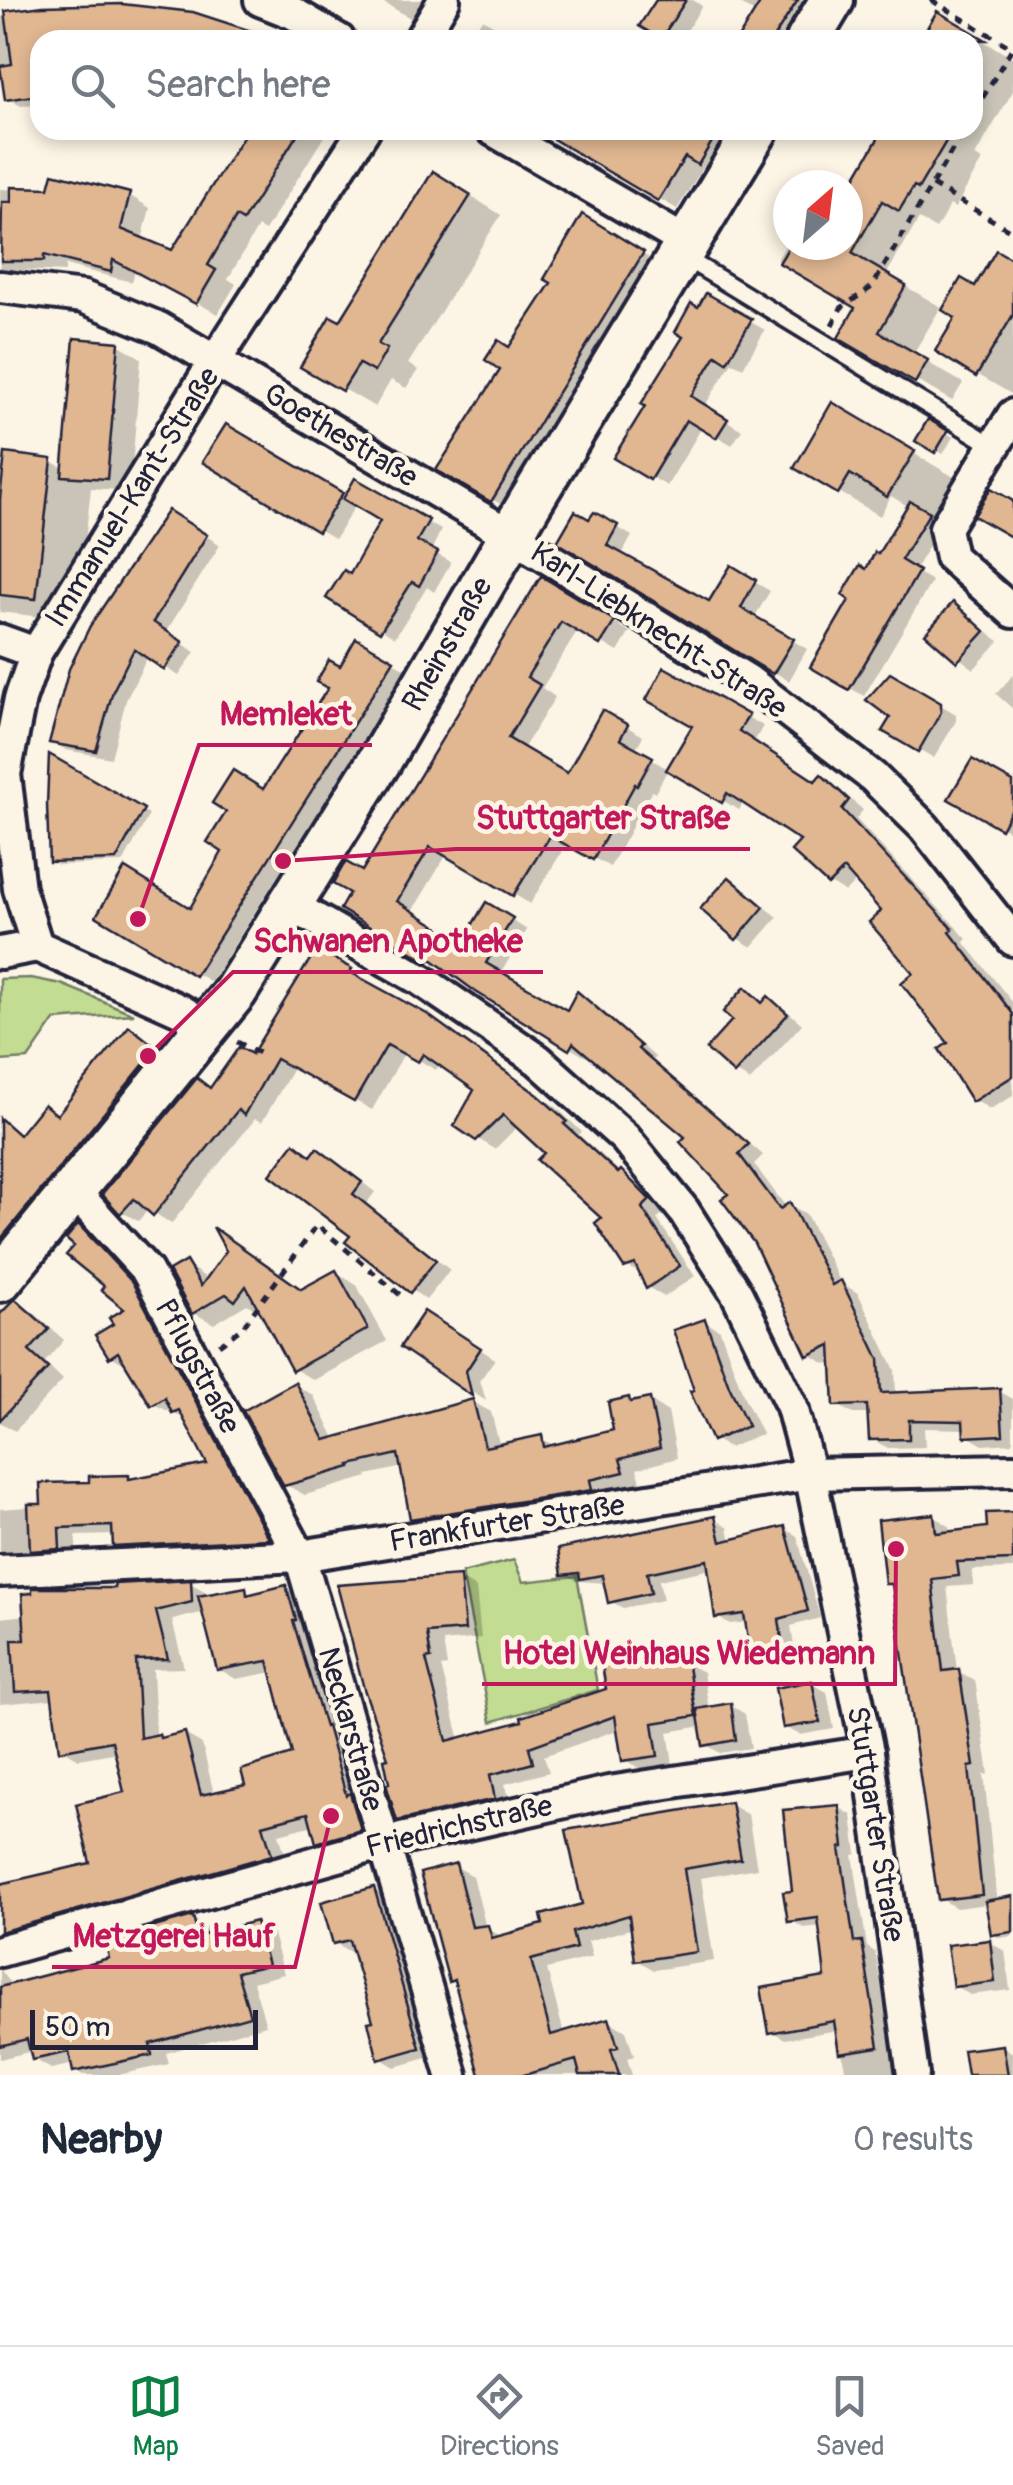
<!DOCTYPE html>
<html lang="en">
<head>
<meta charset="utf-8">
<style>
  body { margin:0; font-family:Pangolin,sans-serif; background:#f2f2f3; color:#1f2937 }
  .compass { position:absolute; left:773px; top:170px; width:90px; height:90px; border-radius:50%; background:#fff; box-shadow:0 5px 15px #0003; rotate:28deg }
  .scale { position:absolute; left:30px; bottom:25px; width:228px; box-sizing:border-box; padding-left:10px; border:5px solid #22223b; border-top:0; font-size:28px; line-height:35px; white-space:nowrap; color:#22223b; -webkit-text-stroke:8px #fcf5e5; paint-order:stroke }
  .list { margin:0; padding:0; list-style:none }
  h2 { display:flex; justify-content:space-between; align-items:center; height:130px; margin:0; padding:0 40px; font-size:42px }
  h2 small { font-size:32px; font-weight:400; color:#747a83 }
  .icon { flex:none; width:55px; height:55px; fill:none; stroke:currentColor; stroke-width:2; stroke-linecap:round; stroke-linejoin:round }
  .map { position:relative; flex:none; width:1013px; height:2075px; overflow:hidden }
  .search { position:absolute; background:#fff; box-shadow:0 5px 15px #0003; left:30px; right:30px; top:30px; height:110px; display:flex; align-items:center; gap:25px; box-sizing:border-box; padding:0 35px; border-radius:30px; color:#747a83; font-size:38px }
  .sheet { height:270px; background:#fff }
  nav { display:flex; justify-content:space-around; align-items:center; box-sizing:border-box; height:140px; border-top:2px solid #e0e1e3; background:#fff; font-size:28px; color:#747a83 }
  nav a { display:grid; justify-items:center; gap:5px }
  nav .on { color:#0b8043 }
  .map>svg:first-child { display:block }
  .green { fill:#c2dc92; stroke:#727f66; stroke-width:2.5 }
  .shadow { fill:#0003; fill-rule:evenodd }
  .building { fill:#e1b792; stroke:#22223b; stroke-width:2.5 }
  .lines { fill:none; stroke-linecap:round; stroke-linejoin:round }
  .lane-casing { stroke:#22223b; stroke-width:22 }
  .street-casing { stroke:#22223b; stroke-width:38 }
  .secondary-casing { stroke:#22223b; stroke-width:50 }
  .path { stroke:#22223b; stroke-width:5; stroke-dasharray:8 8; stroke-linecap:butt }
  .lane { stroke:#fcf5e5; stroke-width:15 }
  .street { stroke:#fcf5e5; stroke-width:30 }
  .secondary { stroke:#fcf5e5; stroke-width:42 }
  .labels { text-anchor:middle; stroke-width:9; stroke-linejoin:round; paint-order:stroke }
  .street-label { font-size:30px; fill:#22223b; stroke:#fcf5e5 }
  .leader { fill:none; stroke:#c2185b; stroke-width:4 }
  .callout-dot { fill:#c2185b; stroke:#fcf5e5; stroke-width:4 }
  .callout-label { font-size:32px; text-anchor:middle; font-weight:bold; fill:#c2185b; stroke:#fcf5e5; stroke-width:9; stroke-linejoin:round; paint-order:stroke }
</style>
</head>
<body>
<div class="map">
<svg width="1013" height="2075" viewBox="0 0 1013 2075">
  <rect width="100%" height="100%" fill="#fcf5e5"/>
  <filter id="ink" filterUnits="userSpaceOnUse"><feTurbulence type="fractalNoise" baseFrequency=".01" numOctaves="2"/><feDisplacementMap in="SourceGraphic" scale="20" xChannelSelector="R" yChannelSelector="G"/><feConvolveMatrix kernelMatrix="1 2 1 2 8 2 1 2 1" color-interpolation-filters="sRGB"/></filter>
  <g filter="url(#ink)">
    <g class="green">
      <polygon points="31,978 61,984 134,1014 55,1020 28,1059 0,1061 0,979"/>
      <polygon points="514,1560 523,1582 577,1576 598,1690 491,1722 462,1573"/>
    </g>
    <g class="shadow">
      <polygon points="379,0 441,0 424,26"/>
      <polygon points="659,0 693,0 702,6 681,40 667,40 643,25"/>
      <polygon points="735,0 823,0 799,40 740,40 756,14"/>
      <polygon points="938,15 1013,58 1013,91 975,156 982,160 955,208 950,205 936,229 919,219 886,275 941,307 913,354 963,383 952,401 841,337 858,307 777,260 788,241 788,245 848,245 848,185 828,185 834,175 853,186 886,130 973,130 973,40 923,40"/>
      <polygon points="8,16 195,40 40,40 40,104 21,106 7,98 0,71 0,18"/>
      <polygon points="482,19 500,29 518,40 468,40"/>
      <polygon points="250,130 328,130 265,231 258,227 228,279 236,284 218,314 135,270 132,282 65,265 65,272 0,269 0,189 129,195 150,208 142,240 173,254"/>
      <polygon points="543,130 744,130 717,173 704,166 677,209"/>
      <polygon points="466,193 501,215 408,364 418,370 406,388 391,380 375,407 304,366"/>
      <polygon points="583,217 657,263 507,508 440,469 554,283"/>
      <polygon points="1013,263 1013,395 977,374 976,289"/>
      <polygon points="707,297 765,330 743,368 732,362 704,407 742,430 732,445 702,427 667,486 617,457"/>
      <polygon points="118,344 141,358 130,491 91,488 76,621 0,612 0,521 51,461 65,469"/>
      <polygon points="833,406 954,477 931,515 943,522 914,571 932,581 864,696 813,666 867,572 909,507 891,496 880,516 797,467"/>
      <polygon points="929,423 953,437 943,454 919,440"/>
      <polygon points="227,427 346,498 356,482 441,530 431,551 451,562 434,592 427,587 395,637 330,597 352,577 383,520 356,504 335,539 205,461"/>
      <polygon points="595,515 632,536 621,556 710,605 732,569 770,591 754,618 807,649 789,681 561,541 590,523"/>
      <polygon points="183,521 220,545 166,632 195,652 179,676 148,656 126,700 111,758 66,750 52,742"/>
      <polygon points="542,579 630,632 618,652 579,629 542,688 555,697 523,749 568,776 603,713 643,736 635,750 668,769 655,793 652,791 610,867 567,843 530,904 447,854 412,912 463,944 487,905 527,930 500,974 568,1013 578,994 594,1003 655,1057 653,1060 763,1155 754,1164 786,1207 790,1205 806,1214 841,1283 858,1293 895,1370 896,1395 999,1391 1013,1399 1013,1443 983,1445 966,1435 966,1429 924,1428 925,1447 888,1448 871,1439 870,1414 853,1414 837,1405 834,1360 826,1364 809,1354 732,1194 689,1137 589,1053 586,1057 570,1048 448,967 446,969 344,908"/>
      <polygon points="954,606 999,641 974,669 928,634"/>
      <polygon points="357,641 407,670 211,982 100,915 191,911"/>
      <polygon points="665,671 763,726 754,742 816,784 822,778 837,787 863,810 856,819 967,939 964,942 1013,1003 1013,1096 990,1109 974,1100 951,1044 884,911 857,880 845,892 830,883 804,841 743,801 739,810 669,769 695,725"/>
      <polygon points="1013,675 1013,709 996,694"/>
      <polygon points="891,676 956,714 956,721 934,758 886,730 894,717"/>
      <polygon points="52,758 149,815 123,863 58,865 51,861"/>
      <polygon points="1013,785 1013,833 952,798"/>
      <polygon points="730,880 778,917 752,947 737,938"/>
      <polygon points="318,952 367,981 365,984 444,1027 556,1107 582,1132 579,1135 621,1173 638,1183 666,1210 657,1219 695,1276 664,1297 648,1287 643,1275 626,1266 604,1217 547,1153 518,1126 495,1149 478,1139 478,1089 440,1062 436,1070 405,1052 372,1110 294,1067 262,1122 255,1119 171,1224 149,1209 138,1221 122,1212 198,1081 212,1089 253,1058"/>
      <polygon points="745,990 765,1004 769,1000 784,1008 802,1024 750,1081 735,1072 736,1020"/>
      <polygon points="129,1029 172,1060 0,1270 0,1121 22,1135 45,1108 59,1116"/>
      <polygon points="295,1146 313,1157 333,1160 375,1192 366,1204 450,1270 426,1300 348,1242 353,1235"/>
      <polygon points="79,1227 96,1237 149,1294 284,1548 132,1555 115,1545 114,1535 76,1536 76,1558 0,1566 0,1509 43,1506 91,1484 128,1477 134,1481 211,1466 186,1419 153,1404 130,1367 111,1356 116,1325 129,1310 77,1245"/>
      <polygon points="186,1264 209,1280 303,1291 336,1273 356,1284 387,1341 314,1380 294,1369 260,1306 256,1310 247,1304 214,1324 194,1313"/>
      <polygon points="16,1302 33,1312 64,1340 45,1362 63,1380 15,1431 0,1422 0,1320"/>
      <polygon points="705,1322 720,1330 744,1397 762,1434 729,1448 714,1439 697,1392"/>
      <polygon points="440,1323 495,1359 480,1380 486,1401 403,1346"/>
      <polygon points="295,1385 313,1395 336,1440 473,1402 491,1412 500,1447 541,1438 556,1447 616,1432 629,1400 636,1404 650,1401 668,1412 677,1458 637,1469 641,1482 607,1490 609,1500 431,1528 412,1518 403,1467 367,1475 368,1477 305,1495 286,1485"/>
      <polygon points="1013,1515 1013,1569 972,1570 974,1585 947,1587 957,1671 975,1680 989,1774 984,1775 997,1901 1013,1898 1013,1936 1000,1938 993,1934 988,1904 956,1908 940,1898 895,1587 888,1583 933,1516 949,1526 950,1534 989,1530"/>
      <polygon points="715,1519 728,1527 731,1542 784,1528 797,1536 820,1618 791,1626 795,1654 766,1658 752,1650 748,1622 730,1624 717,1617 711,1569 659,1580 663,1600 623,1608 610,1601 606,1583 578,1581 564,1574"/>
      <polygon points="460,1579 476,1588 481,1638 443,1642 447,1666 441,1667 460,1740 525,1723 608,1690 652,1654 668,1664 686,1663 703,1672 709,1709 730,1705 745,1714 751,1748 720,1753 705,1744 702,1726 668,1732 673,1764 641,1769 624,1759 620,1729 544,1756 549,1772 505,1784 511,1807 416,1829 399,1819 391,1760 367,1689"/>
      <path d="M190 1583 208 1593V1597L245 1590 255 1596 286 1588 303 1598 377 1839 336 1851 318 1841 314 1825 279 1834 288 1864 0 1961V1886L93 1865 127 1794 118 1752 79 1759 62 1749 55 1699 0 1704V1618L26 1615 24 1591H117ZM205 1612 219 1669 236 1679 273 1672 295 1756 248 1786 214 1794 202 1744 185 1734 164 1740 156 1735 153 1669 184 1668 172 1620Z"/>
      <polygon points="812,1684 827,1692 834,1729 800,1735 785,1727"/>
      <polygon points="731,1805 748,1815 757,1868 701,1878 714,1961 654,1970 637,1960 633,1928 588,1941 592,1957 547,1969 564,2034 609,2021 626,2031 634,2056 627,2058 632,2075 481,2075 458,1984 451,1980 455,1866 473,1876 486,1928 505,1938 547,1926 585,1906"/>
      <polygon points="838,1807 852,1815 857,1854 853,1855 867,1947 875,1952 897,2075 846,2075 838,2030 785,2039 771,2031 828,1979 821,1926 804,1928 790,1920 795,1893"/>
      <polygon points="373,1890 389,1898 434,2056 395,2067 380,2058 376,2022 355,1950 350,1952 335,1943"/>
      <polygon points="193,1919 210,1929 212,1935 256,1924 273,1934 284,1974 253,1982 266,2025 166,2053 169,2064 118,2075 83,2075 75,2071 74,2064 51,2069 34,2059 32,2051 0,2059 0,1969 12,1985 112,1960"/>
      <polygon points="990,1943 1005,1951 1010,1990 970,1995 955,1986"/>
      <polygon points="1003,2047 1013,2053 1013,2075 969,2075"/>
    </g>
    <g class="building">
      <polygon points="656,0 686,0 661,39 639,26"/>
      <polygon points="762,0 798,0 772,40 737,40"/>
      <polygon points="122,4 193,12 264,35 263,40 40,40 40,95 5,100 0,66 12,64 5,11 43,6"/>
      <polygon points="937,11 986,40 920,40"/>
      <polygon points="247,130 300,130 243,221 236,217 208,265 216,270 196,304 113,260 111,272 44,255 44,261 1,261 2,202 11,202 11,187 49,188 53,173 130,193 121,229 172,250"/>
      <polygon points="538,130 719,130 698,165 685,157 658,201"/>
      <polygon points="883,130 935,130 948,138 918,189 914,186 899,211 882,201 852,253 906,285 879,332 928,360 915,383 838,338 855,308 779,263 790,245 848,245 848,190"/>
      <polygon points="433,171 471,195 378,344 387,349 374,372 359,364 342,391 300,367 330,316 340,321"/>
      <polygon points="582,214 644,252 491,502 436,470 500,370 485,360 498,340 509,347 551,283 544,279"/>
      <polygon points="996,250 1013,260 1013,315 976,377 935,351 955,318 942,310 961,278 975,286"/>
      <polygon points="706,293 752,319 727,362 716,355 691,396 728,419 716,438 686,420 650,480 613,458 645,406 641,404 683,337 675,332 691,303 698,307"/>
      <polygon points="74,338 119,342 107,479 62,476"/>
      <polygon points="832,402 915,451 887,497 850,474 838,494 794,468"/>
      <polygon points="928,419 948,431 935,453 915,441"/>
      <polygon points="226,424 343,493 318,532 202,462"/>
      <polygon points="5,453 52,459 36,599 0,595 0,499"/>
      <polygon points="355,478 429,520 417,541 438,552 419,586 412,582 380,632 326,598 344,570 350,574 380,521 343,499"/>
      <polygon points="991,488 1013,501 1013,538 974,516"/>
      <polygon points="910,501 930,512 901,560 919,571 849,690 810,667 849,600 842,595 860,565 866,569 875,552 878,554"/>
      <polygon points="168,510 207,535 153,622 183,642 164,670 134,649 113,691 96,751 49,743 69,669 90,626"/>
      <polygon points="575,511 589,519 594,512 618,525 607,545 709,601 731,565 756,580 741,608 794,639 773,674 557,542"/>
      <polygon points="541,576 615,621 600,645 561,622 527,677 540,685 508,738 567,773 602,710 628,725 620,739 653,757 637,786 635,784 593,860 550,836 513,896 430,847 397,901 462,942 486,902 513,918 486,963 567,1010 577,991 641,1046 638,1049 749,1144 739,1154 780,1209 790,1202 832,1285 841,1280 879,1359 881,1393 1000,1388 1003,1435 964,1437 963,1421 909,1420 909,1439 869,1440 867,1405 834,1406 831,1345 807,1356 754,1243 721,1199 728,1194 680,1142 685,1137 573,1043 569,1050 476,992 431,959 428,962 340,909 349,893 333,884 343,866 346,862 362,871"/>
      <polygon points="953,602 985,631 957,662 925,634"/>
      <polygon points="356,638 394,660 195,976 96,916 125,868 190,908 222,852 207,842 226,812 212,803 233,770 263,789 328,688 316,682 329,660 340,666"/>
      <polygon points="664,667 749,715 739,731 815,781 821,774 849,800 842,809 953,929 950,932 1013,1014 1013,1076 972,1102 939,1049 948,1043 901,983 913,973 869,922 881,911 844,869 828,885 791,851 800,841 727,793 722,803 666,770 692,726 646,700"/>
      <polygon points="890,673 941,703 941,712 918,752 882,731 890,718 866,700"/>
      <polygon points="49,754 144,809 116,860 49,862 47,805"/>
      <polygon points="972,759 1013,782 1013,807 1001,829 948,799"/>
      <polygon points="729,877 764,907 736,940 700,909"/>
      <polygon points="317,948 352,969 350,972 427,1014 538,1095 567,1121 564,1124 618,1173 621,1170 650,1200 642,1208 680,1266 646,1289 635,1264 624,1268 595,1223 601,1218 537,1160 544,1153 503,1115 476,1141 454,1126 474,1090 423,1054 418,1062 387,1045 354,1102 276,1059 244,1115 238,1110 153,1216 134,1199 120,1214 102,1194 197,1078 210,1088 239,1047 252,1054"/>
      <polygon points="745,987 762,1003 768,996 788,1014 734,1074 706,1049 732,1020 723,1012"/>
      <polygon points="129,1026 157,1048 0,1240 0,1118 19,1135 44,1104 57,1115"/>
      <polygon points="294,1143 311,1156 317,1148 362,1182 353,1194 436,1260 410,1293 345,1242 350,1236 270,1175"/>
      <polygon points="78,1224 132,1282 269,1539 113,1547 112,1526 59,1528 60,1549 30,1551 28,1504 41,1504 40,1483 89,1482 89,1476 129,1475 129,1479 207,1464 179,1410 172,1413 165,1398 151,1406 118,1352 109,1358 95,1335 113,1324 109,1318 124,1309 101,1290 104,1286 66,1255 74,1246 66,1239"/>
      <polygon points="213,1227 301,1289 336,1270 368,1329 292,1371 246,1286 235,1301 226,1294 192,1314 169,1271 186,1261 201,1286 226,1251"/>
      <polygon points="15,1299 49,1329 29,1351 48,1368 0,1420 0,1314"/>
      <polygon points="424,1311 481,1348 466,1371 472,1396 400,1347"/>
      <polygon points="705,1319 729,1386 748,1426 712,1441 690,1391 694,1390 673,1330"/>
      <polygon points="295,1382 325,1440 473,1399 485,1447 542,1435 544,1447 613,1430 608,1402 629,1397 630,1402 650,1398 660,1448 620,1459 624,1472 590,1480 592,1490 410,1519 398,1454 350,1465 351,1467 284,1486 243,1411"/>
      <polygon points="1013,1512 1013,1560 957,1562 959,1576 932,1579 943,1671 959,1669 974,1766 969,1767 982,1895 938,1900 892,1584 885,1584 878,1520 934,1514 936,1533 987,1527 986,1513"/>
      <polygon points="715,1516 721,1542 785,1526 808,1611 779,1619 783,1648 750,1652 744,1614 715,1618 707,1560 647,1573 651,1593 608,1603 602,1575 580,1579 579,1573 562,1575 558,1549"/>
      <polygon points="460,1576 465,1630 427,1633 431,1658 426,1659 447,1741 522,1721 521,1717 606,1689 601,1659 652,1652 654,1665 687,1660 696,1716 653,1723 658,1756 622,1761 615,1716 529,1747 533,1763 490,1775 495,1799 397,1821 386,1784 389,1783 384,1759 388,1758 364,1689 337,1585"/>
      <polygon points="191,1580 192,1602 156,1611 168,1659 136,1660 140,1738 159,1734 160,1738 185,1732 201,1795 245,1785 241,1770 292,1754 268,1661 217,1670 198,1596 246,1587 247,1595 286,1585 296,1620 293,1621 325,1727 327,1726 346,1795 350,1793 361,1830 316,1843 308,1813 263,1825 272,1855 0,1932 0,1884 90,1863 76,1804 124,1792 112,1741 59,1751 51,1690 15,1692 12,1640 25,1640 22,1594 32,1593 32,1588 115,1588 114,1584"/>
      <polygon points="812,1681 820,1722 783,1728 775,1688"/>
      <polygon points="731,1703 736,1740 703,1746 697,1709"/>
      <polygon points="731,1802 741,1859 684,1869 697,1952 635,1961 629,1915 572,1932 576,1948 531,1960 551,2035 609,2018 618,2047 611,2049 619,2075 580,2075 576,2060 524,2075 480,2075 454,1980 449,1982 420,1873 456,1863 472,1927 488,1925 492,1938 543,1924 541,1915 582,1904 566,1830"/>
      <polygon points="839,1805 844,1847 840,1848 854,1942 862,1941 879,2047 839,2053 834,2021 769,2033 761,1988 825,1977 818,1918 788,1922 783,1892 792,1891 783,1810"/>
      <polygon points="374,1887 420,2048 378,2060 368,2022 373,2021 349,1940 333,1944 321,1902"/>
      <polygon points="1013,1896 1013,1932 991,1935 985,1901"/>
      <polygon points="193,1916 198,1936 256,1921 268,1965 237,1972 250,2016 150,2044 152,2055 73,2072 69,2052 32,2060 27,2039 0,2046 0,1987 109,1958 105,1941"/>
      <polygon points="990,1940 995,1982 953,1987 947,1945"/>
      <polygon points="1003,2045 1008,2075 967,2075 963,2050"/>
    </g>
    <g class="lines">
      <g class="lane-casing">
        <polyline id="lane" points="682,256 994,446"/>
      </g>
      <g class="street-casing">
        <g id="street">
          <polyline points="260,0 293,13 339,40"/>
          <polyline points="420,40 444,0"/>
          <polyline points="493,130 689,244"/>
          <polyline points="0,287 83,297 159,328 532,548 747,680 873,777 924,827 1013,940"/>
          <polyline points="1013,415 945,528 951,557 1013,612"/>
          <polyline points="0,640 36,653"/>
          <polyline points="291,905 421,980 538,1060 625,1138 684,1211 737,1294 792,1407 810,1474 868,1752 913,2075"/>
          <polyline points="0,953 37,946"/>
          <polyline points="208,1027 182,1011 37,946 19,889 5,774 20,699 36,653 215,361 364,130"/>
          <polyline points="74,1191 147,1271 300,1556 452,2075"/>
          <polyline points="0,1571 300,1556 810,1474 1013,1470"/>
          <polyline points="0,1951 384,1843 609,1792 868,1752"/>
        </g>
      </g>
      <g class="secondary-casing">
        <g id="secondary">
          <polyline points="808,40 832,0"/>
          <polyline points="0,1280 235,992 382,757 531,501 756,130"/>
        </g>
      </g>
      <g class="path">
        <polyline points="931,0 1012,48 973,114"/>
        <polyline points="932,185 1013,232"/>
        <polyline points="832,325 841,308 872,287 964,130"/>
        <polyline points="237,1042 259,1053"/>
        <polyline points="219,1345 242,1328 317,1225 405,1299"/>
      </g>
      <use href="#lane" class="lane"/>
      <use href="#street" class="street"/>
      <use href="#secondary" class="secondary"/>
    </g>
  </g>
  <g class="labels">
    <g class="street-label">
      <text transform="translate(341 435) rotate(31)" y="10">Goethestraße</text>
      <text transform="translate(132 497) rotate(-58)" y="10">Immanuel-Kant-Straße</text>
      <text transform="translate(659 630) rotate(33)" y="10">Karl-Liebknecht-Straße</text>
      <text transform="translate(447 644) rotate(-60)" y="10">Rheinstraße</text>
      <text transform="translate(198 1366) rotate(62)" y="10">Pflugstraße</text>
      <text transform="translate(507 1523) rotate(-9)" y="10">Frankfurter Straße</text>
      <text transform="translate(351 1729) rotate(74)" y="10">Neckarstraße</text>
      <text transform="translate(876 1824) rotate(81)" y="10">Stuttgarter Straße</text>
      <text transform="translate(459 1826) rotate(-13)" y="10">Friedrichstraße</text>
    </g>
  </g>
  <path class="leader" d="M138 919L199 745H372M283 861L456 849H750M148 1056L233 972H543M896 1549L895 1684H482M331 1816L295 1967H52"/>
  <g class="callout-dot">
    <circle cx="138" cy="919" r="10"/>
    <circle cx="283" cy="861" r="10"/>
    <circle cx="148" cy="1056" r="10"/>
    <circle cx="896" cy="1549" r="10"/>
    <circle cx="331" cy="1816" r="10"/>
  </g>
  <g class="callout-label">
    <text x="286" y="725">Memleket</text>
    <text x="603" y="829">Stuttgarter Straße</text>
    <text x="388" y="952">Schwanen Apotheke</text>
    <text x="689" y="1664">Hotel Weinhaus Wiedemann</text>
    <text x="174" y="1947">Metzgerei Hauf</text>
  </g>
</svg>
<svg class="compass" viewBox="-18 -18 36 36"><path d="M0-13l5 13h-10z" fill="#e53935"/><path d="M0 13l5-13h-10z" fill="#747a83"/></svg>
<div class="scale">50 m</div>
<div class="search"><svg class="icon" aria-label="search" viewBox="0 0 24 24"><circle cx="10" cy="10" r="6"/><path d="M15 15l6 6"/></svg>Search here</div>
</div>
<section class="sheet">
<h2>Nearby<small>0 results</small></h2>
<ul class="list">
</ul>
</section>
<nav>
<a class="on"><svg class="icon" aria-label="map" viewBox="0 0 24 24"><path d="M3 6l6-2 6 2 6-2v14l-6 2-6-2-6 2zM9 4v14M15 6v14"/></svg>Map</a>
<a><svg class="icon" aria-label="directions" viewBox="0 0 24 24"><path d="M12 3l9 9-9 9-9-9zM9 14v-3h6M13 9l2 2-2 2"/></svg>Directions</a>
<a><svg class="icon" aria-label="saved" viewBox="0 0 24 24"><path d="M7 4h10v16l-5-4-5 4z"/></svg>Saved</a>
</nav>
</body>
</html>
